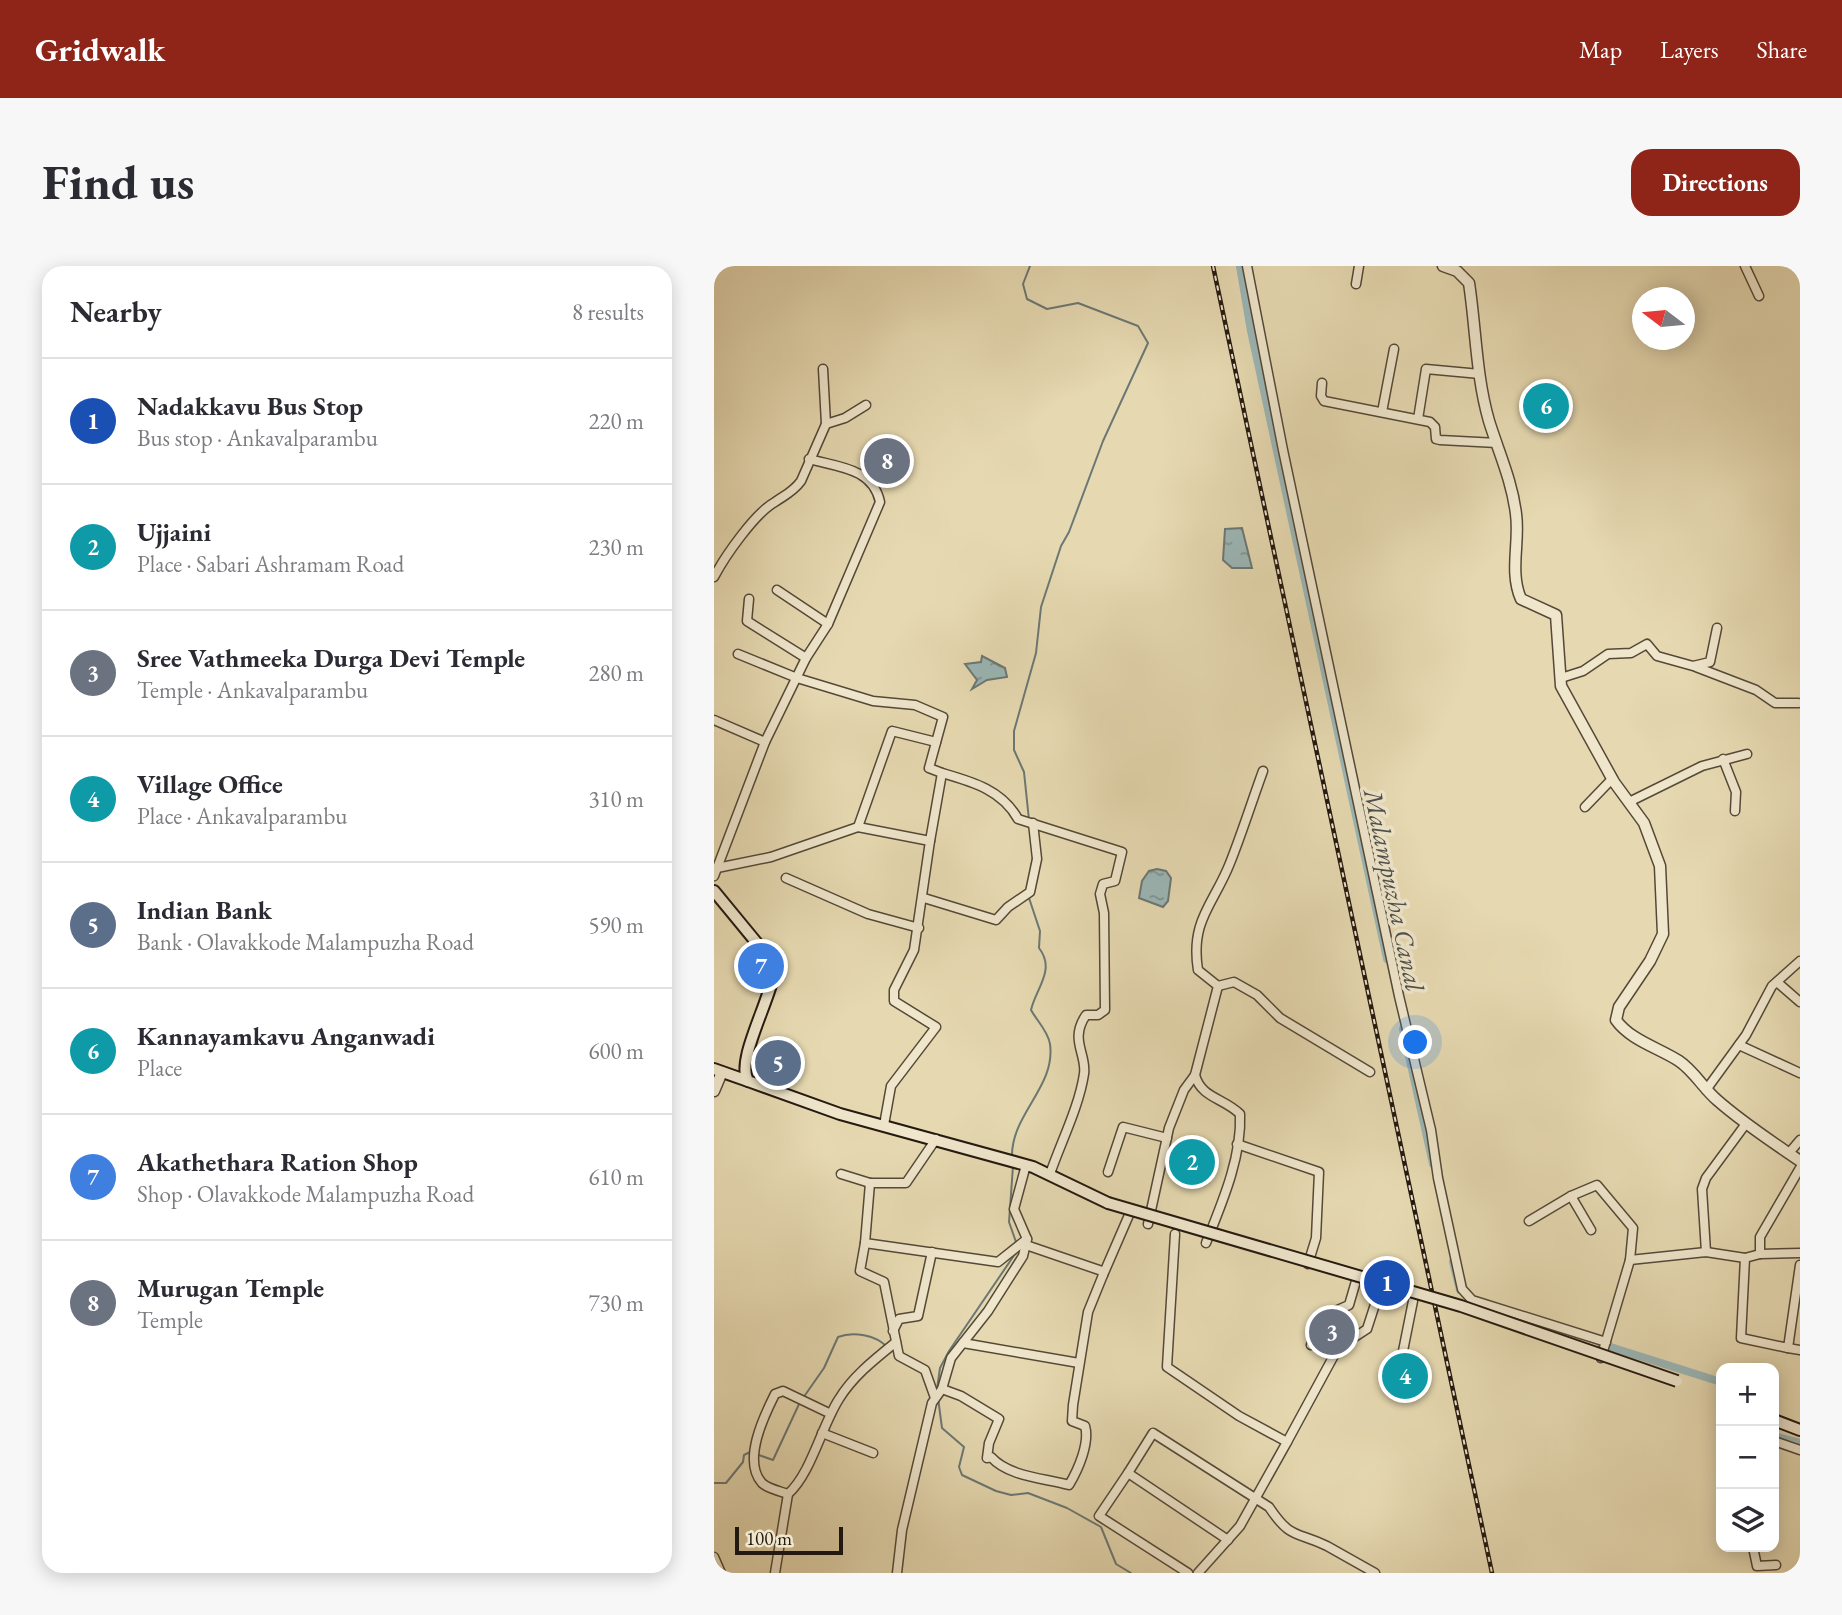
<!DOCTYPE html>
<html lang="en">
<head>
<meta charset="utf-8">
<style>
  body { margin:0; font-family:"EB Garamond",serif; background:#f7f7f7; color:#2b2b33 }
  .controls { position:absolute; right:21px; bottom:21px; display:grid; overflow:hidden; border-radius:14px; box-shadow:0 4px 18px #0003 }
  .controls button { width:63px; height:63px; display:grid; place-items:center; padding:0; border:0; border-bottom:2px solid #e1e1e2; background:#fff; color:#2b2b33; font:35px sans-serif }
  .compass { position:absolute; left:918px; top:21px; width:63px; height:63px; border-radius:50%; background:#fff; box-shadow:0 4px 18px #0003; rotate:286deg }
  .scale { position:absolute; left:21px; bottom:18px; width:108px; box-sizing:border-box; padding-left:7px; border:4px solid #241910; border-top:0; font-size:19px; line-height:24px; white-space:nowrap; color:#241910; -webkit-text-stroke:5px #efe6cc; paint-order:stroke }
  .you { position:absolute; left:702px; top:777px; width:24px; height:24px; margin:-18px; border:5px solid #fff; border-radius:50%; background:#1a73e8; box-shadow:0 0 0 10px #1a73e833 }
  .badge { display:grid; place-items:center; width:46px; height:46px; border-radius:50%; background:#8f2418; color:#fff; font-size:23px; font-weight:700 }
  .pin { position:absolute; translate:-50% -50%; border:4px solid #fff; box-shadow:0 2px 7px #0006 }
  .list { margin:0; padding:0; list-style:none }
  h2 { display:flex; justify-content:space-between; align-items:center; height:91px; margin:0; padding:0 28px; font-size:30px }
  h2 small { font-size:23px; font-weight:400; color:#7c7c81 }
  .list li { display:grid; grid-template-columns:46px 1fr auto; gap:21px; align-items:center; box-sizing:border-box; height:126px; padding:0 28px; border-top:2px solid #e1e1e2 }
  .list b { display:block; font-size:26px; white-space:nowrap }
  .list p { margin:0; font-size:23px; white-space:nowrap; color:#7c7c81 }
  .list em { font-size:23px; font-style:normal; color:#7c7c81 }
  .icon { flex:none; width:38px; height:38px; fill:none; stroke:currentColor; stroke-width:2; stroke-linecap:round; stroke-linejoin:round }
  .map { position:relative; flex:none; width:1086px; height:1307px; overflow:hidden; border-radius:21px }
  header { display:flex; align-items:center; gap:42px; box-sizing:border-box; height:98px; padding:0 35px; background:#8f2418; color:#fff }
  header strong { font-size:33px }
  nav { display:flex; gap:38px; margin-inline-start:auto; font-size:24px }
  .intro { display:flex; align-items:center; justify-content:space-between; box-sizing:border-box; height:168px; padding:0 42px }
  h1 { margin:0; font-size:49px }
  .button { padding:18px 32px; border-radius:21px; background:#8f2418; color:#fff; font-size:24px; font-weight:700 }
  main { display:flex; gap:42px; padding:0 42px }
  aside { flex:1; background:#fff; border-radius:21px; box-shadow:0 4px 18px #0003 }
  .map>svg:first-child { display:block }
  .water { fill:url(#water-ripples); stroke:#6b7874; stroke-width:2 }
  .lines { fill:none; stroke-linecap:round; stroke-linejoin:round }
  .stream { stroke:#6b7874; stroke-width:2 }
  .canal { stroke:#9bb7b7; stroke-width:8 }
  .minor-casing { stroke:#544938; stroke-width:11 }
  .tertiary-casing { stroke:#544938; stroke-width:13 }
  .secondary-casing { stroke:#241910; stroke-width:14 }
  .minor { stroke:#efe6cc; stroke-width:8 }
  .tertiary { stroke:#efe6cc; stroke-width:10 }
  .secondary { stroke:#efe6cc; stroke-width:10 }
  .rail-casing { stroke:#241910; stroke-width:4.5 }
  .rail { stroke:#efe6cc; stroke-width:2; stroke-dasharray:5; stroke-linecap:butt }
  .secondary-bridge-casing { stroke:#241910; stroke-width:14; stroke-linecap:butt }
  .secondary-bridge { stroke:#efe6cc; stroke-width:10 }
  .labels { text-anchor:middle; stroke-width:7; stroke-linejoin:round; paint-order:stroke }
  .water-label { font-size:26px; font-style:italic; fill:#4e504a; stroke:#efe6cc }
</style>
</head>
<body>
<header>
<strong>Gridwalk</strong>
<nav><a>Map</a><a>Layers</a><a>Share</a></nav>
</header>
<div class="intro"><h1>Find us</h1><a class="button">Directions</a></div>
<main>
<aside>
<h2>Nearby<small>8 results</small></h2>
<ul class="list">
<li><span class="badge" style="background:#1a4fb4">1</span><div><b>Nadakkavu Bus Stop</b><p>Bus stop · Ankavalparambu</p></div><em>220 m</em></li>
<li><span class="badge" style="background:#0f9aa8">2</span><div><b>Ujjaini</b><p>Place · Sabari Ashramam Road</p></div><em>230 m</em></li>
<li><span class="badge" style="background:#6b7280">3</span><div><b>Sree Vathmeeka Durga Devi Temple</b><p>Temple · Ankavalparambu</p></div><em>280 m</em></li>
<li><span class="badge" style="background:#0f9aa8">4</span><div><b>Village Office</b><p>Place · Ankavalparambu</p></div><em>310 m</em></li>
<li><span class="badge" style="background:#5c6f8a">5</span><div><b>Indian Bank</b><p>Bank · Olavakkode Malampuzha Road</p></div><em>590 m</em></li>
<li><span class="badge" style="background:#0f9aa8">6</span><div><b>Kannayamkavu Anganwadi</b><p>Place</p></div><em>600 m</em></li>
<li><span class="badge" style="background:#3f7fe0">7</span><div><b>Akathethara Ration Shop</b><p>Shop · Olavakkode Malampuzha Road</p></div><em>610 m</em></li>
<li><span class="badge" style="background:#6b7280">8</span><div><b>Murugan Temple</b><p>Temple</p></div><em>730 m</em></li>
</ul>
</aside>
<div class="map">
<svg width="1086" height="1307" viewBox="0 0 1086 1307">
  <defs>
    <pattern id="water-ripples" width="26" height="14" patternUnits="userSpaceOnUse" patternTransform="scale(1.75)"><rect width="26" height="14" fill="#9bb7b7"/><path d="M2 4q2-2 4 0t4 0M15 11q2-2 4 0t4 0" fill="none" stroke="#7e9493"/></pattern>
  </defs>
  <rect width="100%" height="100%" fill="#e6d9b1"/>
  <filter id="stains"><feTurbulence type="fractalNoise" baseFrequency=".00286" numOctaves="4"/><feColorMatrix values="0 0 0 0 .2 0 0 0 0 .09 0 0 0 0 .02 0 0 0 .5 -.17"/></filter>
  <radialGradient id="worn" r=".72"><stop offset=".6" stop-color="#630" stop-opacity="0"/><stop offset="1" stop-color="#630" stop-opacity=".3"/></radialGradient>
  <g class="water">
    <polygon points="528,262 538,302 518,302 509,294 511,263"/>
    <polygon points="268,390 291,402 293,411 273,414 258,423 263,414 251,398 267,396"/>
    <polygon points="443,603 452,605 457,612 454,635 449,641 425,632 428,615 435,605"/>
  </g>
  <g class="lines">
    <g class="stream">
      <polyline points="315,554 310,506 300,484 300,465 322,387 327,341 347,280 355,266 389,175 434,77 424,60 364,37 333,43 313,33 309,18 316,0"/>
      <polyline points="314,619 319,591"/>
      <path d="M298 891C297 848 342 821 336 778 334 765 323 755 317 744 322 722 342 704 325 682L326 665 315 632"/>
      <polyline points="299,900 295,956 302,976"/>
      <polyline points="187,1095 200,1102"/>
      <polyline points="223,1123 226,1102 235,1085 303,985"/>
      <path d="M89 1132 110 1102 124 1071C139 1065 162 1069 173 1081"/>
      <polyline points="224,1132 228,1162 250,1181 245,1201 248,1209 282,1225 297,1229 314,1227 353,1242 387,1261 402,1298 417,1307"/>
      <polyline points="42,1188 59,1194 86,1136"/>
      <polyline points="0,1217 12,1217 29,1196 30,1189 38,1185"/>
    </g>
    <g class="canal">
      <polyline points="526,0 537,65 673,693"/>
      <polyline points="689,763 719,898"/>
      <polyline points="739,996 746,1024"/>
      <polyline points="887,1078 1007,1116"/>
      <polyline points="1060,1170 1086,1177"/>
    </g>
    <g class="minor-casing">
      <g id="minor">
        <polyline points="533,0 569,184 685,730 717,864 724,912 748,1023 758,1034 892,1076"/>
        <polyline points="1031,0 1045,30"/>
        <polyline points="642,18 645,0"/>
        <polyline points="608,117 607,130 610,135 716,156 721,161 722,173 726,174 783,177"/>
        <polyline points="668,146 680,83"/>
        <polyline points="704,153 712,103 766,108"/>
        <polyline points="112,158 131,152 152,139"/>
        <path d="M0 311C11 290 41 247 61 236 71 229 79 226 87 215L112 158 109 103"/>
        <polyline points="63,324 114,358"/>
        <polyline points="35,333 33,355 92,392"/>
        <polyline points="24,388 83,412 159,435 201,439 229,451 215,502 228,507 216,575"/>
        <polyline points="982,401 1042,424 1061,437 1084,437"/>
        <polyline points="847,412 869,405 894,388 917,387 933,378 943,390 979,400 996,396 1003,362"/>
        <polyline points="0,454 51,476"/>
        <polyline points="1009,493 1022,526 1021,545"/>
        <path d="M228 507C259 516 288 524 304 553L408 586 401 615 389 618 386 628 390 647 391 744 384 749H372C355 774 373 788 370 808 365 841 347 876 336 908"/>
        <polyline points="915,536 988,500 1033,488"/>
        <polyline points="871,541 898,513"/>
        <polyline points="144,561 178,465 222,476"/>
        <polyline points="3,602 57,591 144,561 216,575 200,684 180,724 180,735 222,761 177,820 170,859"/>
        <path d="M0 610 51 476 92 392 114 358 166 236C159 202 124 201 95 193"/>
        <polyline points="72,612 154,648 205,662"/>
        <polyline points="210,632 282,654 294,641 316,626 323,593 319,557"/>
        <polyline points="1063,716 1086,736"/>
        <polyline points="504,720 520,716 543,729 566,752 656,806"/>
        <polyline points="1025,779 1086,807"/>
        <path d="M481 809C487 832 510 832 526 848 528 891 508 937 492 977"/>
        <polyline points="992,824 1032,769 1058,720 1086,695"/>
        <polyline points="222,873 192,917 156,917 151,977 284,996 313,973"/>
        <polyline points="523,878 605,906 602,972 594,998"/>
        <polyline points="1075,887 1086,874"/>
        <polyline points="394,906 409,861 453,872"/>
        <polyline points="127,908 156,917"/>
        <polyline points="815,955 857,930"/>
        <path d="M434 958 455 862 470 824 481 809 504 720 484 704C476 654 500 638 516 597 528 567 538 535 549 505"/>
        <polyline points="877,964 857,930 883,919 919,962 916,994 887,1092"/>
        <polyline points="461,968 453,1101 525,1150 573,1176 526,1260 484,1307"/>
        <polyline points="151,977 146,1005 170,1016 185,1090 211,1104 221,1132"/>
        <polyline points="992,986 988,923 992,912 1031,859"/>
        <polyline points="1046,988 1046,971 1086,902"/>
        <polyline points="1031,992 1027,1072 1074,1082 1086,999"/>
        <polyline points="916,994 992,986 1031,992 1046,988 1086,987"/>
        <polyline points="389,1009 415,949"/>
        <polyline points="179,1065 185,1053 204,1050 218,986"/>
        <polyline points="249,1077 365,1097"/>
        <polyline points="597,1079 612,1049 635,1039 642,1015"/>
        <polyline points="1074,1082 1086,1084"/>
        <polyline points="688,1090 699,1035"/>
        <path d="M228 1123 247 1130 285 1153 275 1177 273 1192 277 1191C295 1211 330 1212 355 1219 364 1204 376 1177 371 1160L358 1155 359 1139 374 1046 389 1009 388 1005 312 979"/>
        <path d="M117 1148 69 1125 61 1128C50 1150 28 1195 48 1217 54 1223 66 1225 74 1228 97 1208 108 1159 125 1133 139 1110 161 1093 182 1076"/>
        <polyline points="108,1167 159,1187"/>
        <polyline points="1060,1175 1086,1184"/>
        <polyline points="573,1176 624,1082 653,1063 666,1023"/>
        <polyline points="414,1207 385,1250 474,1307"/>
        <path d="M514 1274 414 1207 439 1167 555 1241C577 1274 582 1265 613 1280 629 1289 645 1298 661 1307"/>
        <polyline points="1039,1281 1043,1300 1062,1299"/>
        <polyline points="0,1291 7,1307"/>
        <polyline points="61,1307 74,1228"/>
        <polyline points="183,1307 188,1264 218,1137 228,1123 237,1092 274,1045 309,990 313,973 300,943 312,899"/>
      </g>
    </g>
    <g class="tertiary-casing">
      <g id="tertiary">
        <path d="M729 0 743 5 755 17C762 63 762 110 775 155 785 187 798 215 802 248 806 276 795 306 807 333L842 349 847 420 900 516 930 557 946 600 949 668 936 695 905 741 902 754C916 774 945 782 965 795 980 805 989 822 1003 834 1029 857 1057 875 1086 895"/>
        <polyline points="0,825 8,806"/>
      </g>
    </g>
    <g class="secondary-casing">
      <g id="secondary">
        <path d="M0 625 61 699C60 729 21 793 34 815L126 848 319 901 394 937"/>
        <polyline points="0,803 34,815"/>
        <polyline points="1060,1154 1086,1164"/>
      </g>
    </g>
    <use href="#minor" class="minor"/>
    <use href="#tertiary" class="tertiary"/>
    <use href="#secondary" class="secondary"/>
    <g class="rail-casing">
      <polyline id="rail" points="499,0 778,1307"/>
    </g>
    <use href="#rail" class="rail"/>
    <g class="secondary-bridge-casing">
      <polyline id="secondary-bridge" points="394,937 747,1040 963,1115"/>
    </g>
    <use href="#secondary-bridge" class="secondary-bridge"/>
  </g>
  <g class="labels">
    <g class="water-label">
      <text transform="translate(680 624) rotate(78)" y="9">Malampuzha Canal</text>
    </g>
  </g>
  <rect width="100%" height="100%" filter="url(#stains)"/>
  <rect width="100%" height="100%" fill="url(#worn)"/>
</svg>
<div class="controls">
<button>+</button>
<button>−</button>
<button><svg class="icon" aria-label="layers" viewBox="0 0 24 24"><path d="M12 4l9 5-9 5-9-5zM3 14l9 5 9-5"/></svg></button>
</div>
<svg class="compass" viewBox="-18 -18 36 36"><path d="M0-13l5 13h-10z" fill="#e53935"/><path d="M0 13l5-13h-10z" fill="#7c7c81"/></svg>
<div class="scale">100 m</div>
<div class="you"></div>
<div class="pin badge" style="left:673px;top:1017px;background:#1a4fb4">1</div>
<div class="pin badge" style="left:478px;top:896px;background:#0f9aa8">2</div>
<div class="pin badge" style="left:618px;top:1066px;background:#6b7280">3</div>
<div class="pin badge" style="left:691px;top:1110px;background:#0f9aa8">4</div>
<div class="pin badge" style="left:64px;top:797px;background:#5c6f8a">5</div>
<div class="pin badge" style="left:832px;top:140px;background:#0f9aa8">6</div>
<div class="pin badge" style="left:47px;top:700px;background:#3f7fe0">7</div>
<div class="pin badge" style="left:173px;top:195px;background:#6b7280">8</div>
</div>
</main>
</body>
</html>
